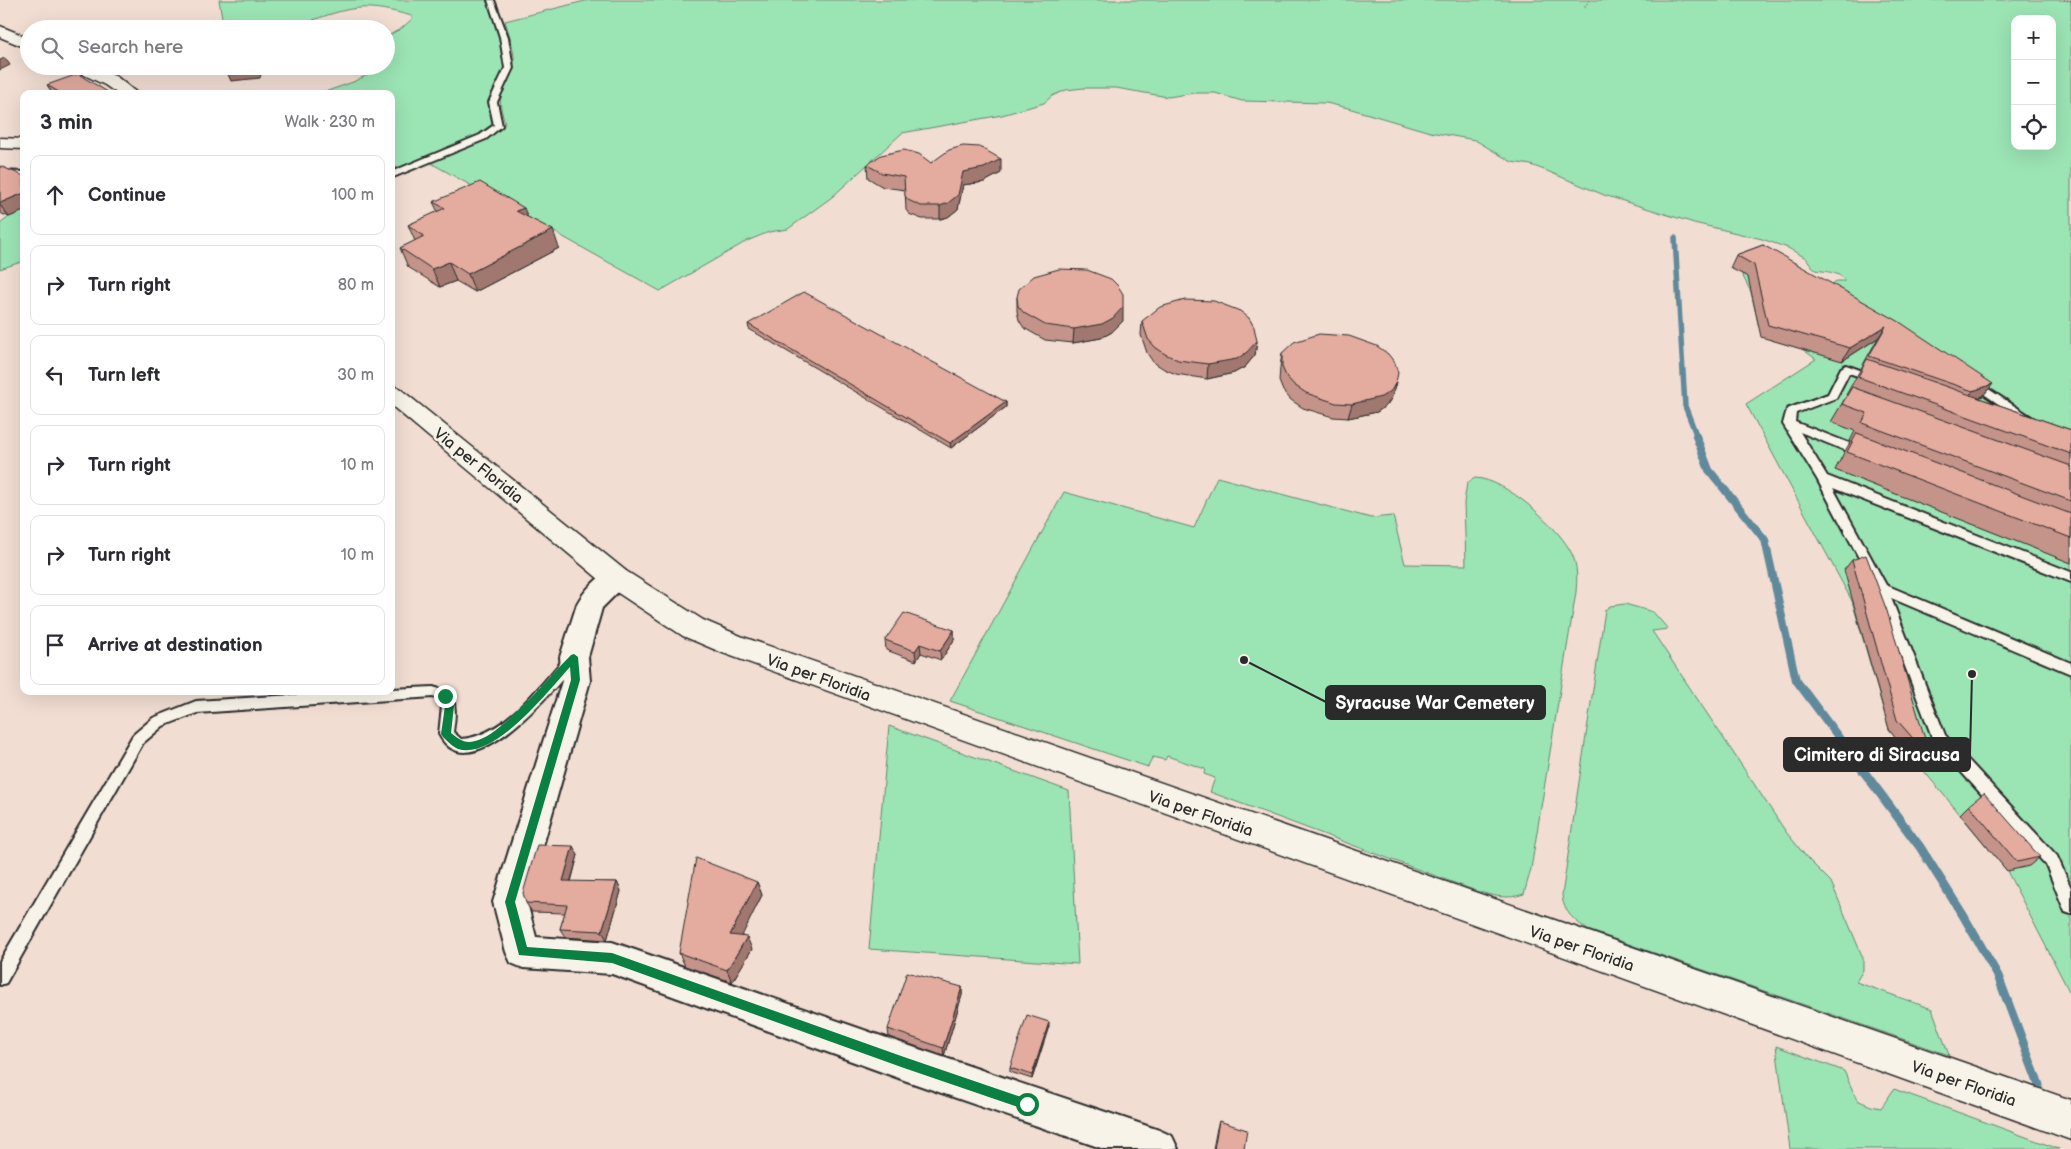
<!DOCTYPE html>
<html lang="en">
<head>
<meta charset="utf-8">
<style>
  body { margin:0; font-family:"Balsamiq Sans",sans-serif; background:#f2f2f3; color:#2b2b33 }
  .controls { position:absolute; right:15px; top:15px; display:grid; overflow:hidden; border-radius:10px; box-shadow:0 5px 20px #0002 }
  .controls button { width:45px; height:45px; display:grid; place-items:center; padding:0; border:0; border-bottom:1px solid #e1e1e2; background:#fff; color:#2b2b33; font:25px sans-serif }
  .stop { position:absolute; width:15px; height:15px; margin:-11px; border:4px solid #0b8043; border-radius:50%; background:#fff }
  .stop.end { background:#0b8043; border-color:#fff; box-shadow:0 1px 5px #0008 }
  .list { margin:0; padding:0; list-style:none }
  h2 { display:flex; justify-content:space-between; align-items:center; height:65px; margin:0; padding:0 20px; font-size:21px }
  h2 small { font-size:16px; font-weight:400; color:#7c7c81 }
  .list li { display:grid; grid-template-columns:32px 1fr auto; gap:15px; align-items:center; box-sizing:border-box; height:80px; margin:0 10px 10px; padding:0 10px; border:1px solid #e1e1e2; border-radius:10px }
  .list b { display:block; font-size:19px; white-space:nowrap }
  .list em { font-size:16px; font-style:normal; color:#7c7c81 }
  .icon { flex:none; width:28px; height:28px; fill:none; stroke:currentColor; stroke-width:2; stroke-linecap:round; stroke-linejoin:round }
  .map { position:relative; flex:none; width:2071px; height:1149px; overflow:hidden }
  .search { position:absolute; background:#fff; box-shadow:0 5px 20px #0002; left:20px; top:20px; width:375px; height:55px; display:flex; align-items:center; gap:12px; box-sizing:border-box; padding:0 18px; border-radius:28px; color:#7c7c81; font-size:19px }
  .panel { position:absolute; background:#fff; box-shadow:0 5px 20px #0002; left:20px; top:90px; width:375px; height:605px; border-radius:10px }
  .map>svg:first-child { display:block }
  .green { fill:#9be4b4; stroke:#638870; fill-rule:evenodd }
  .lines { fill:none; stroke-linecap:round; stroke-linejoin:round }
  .stream-far2 { stroke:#60899b; stroke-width:5.5 }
  .stream-far1 { stroke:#60899b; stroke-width:8 }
  .stream { stroke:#60899b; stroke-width:9 }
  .lane-casing { stroke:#2b2b2b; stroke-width:4 }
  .street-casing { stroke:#2b2b2b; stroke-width:4 }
  .secondary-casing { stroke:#2b2b2b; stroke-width:3 }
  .primary-casing { stroke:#2b2b2b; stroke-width:3 }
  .path { stroke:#2b2b2b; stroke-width:2; stroke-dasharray:0.5 2.5; stroke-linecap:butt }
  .lane { fill:#f7f3e8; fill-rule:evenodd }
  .street { fill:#f7f3e8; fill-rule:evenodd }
  .secondary { fill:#f7f3e8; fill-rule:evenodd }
  .primary { fill:#f7f3e8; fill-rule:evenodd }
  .wall { fill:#c49389; stroke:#2b2b2b }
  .shaded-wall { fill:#a0786f; stroke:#2b2b2b }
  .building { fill:#e4ab9f; stroke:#2b2b2b }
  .route { fill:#0b8043 }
  .labels { text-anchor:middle; stroke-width:4.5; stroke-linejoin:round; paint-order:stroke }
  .street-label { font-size:16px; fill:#2b2b2b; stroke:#f7f3e8 }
  .leader { fill:none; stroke:#2b2b2b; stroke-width:2 }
  .callout-dot { fill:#2b2b2b; stroke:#f7f3e8; stroke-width:2 }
  .callout { fill:#2b2b2b; stroke:#2b2b2b; stroke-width:2 }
  .callout-label { font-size:18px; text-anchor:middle; font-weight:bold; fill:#fff }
</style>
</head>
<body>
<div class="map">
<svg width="2071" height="1149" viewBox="0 0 2071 1149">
  <rect width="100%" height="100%" fill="#f1ddd2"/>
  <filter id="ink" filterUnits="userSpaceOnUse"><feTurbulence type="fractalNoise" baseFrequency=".02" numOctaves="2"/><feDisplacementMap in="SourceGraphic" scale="10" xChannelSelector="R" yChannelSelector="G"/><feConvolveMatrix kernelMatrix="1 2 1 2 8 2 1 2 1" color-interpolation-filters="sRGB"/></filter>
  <g filter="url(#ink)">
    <g class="green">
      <path d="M219 0H486L500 37 505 68 489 98 492 126 481 135 391 172V94H319L353 82 373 72 372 66H386V37L402 28 412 19V16C367 4 356 5 313 20L317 22 310 29H224Z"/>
      <path d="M589 0H2071V995L2007 871 1889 729 1852 601 1746 404 1816 359 1802 349 1766 338 1769 329 1759 327 1751 292 1737 265 1835 289 1833 283 1837 281H1845C1839 271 1826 272 1815 270L1806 258 1788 248 1762 239 1694 223 1604 195 1547 171 1531 165 1512 162 1475 140 1430 132 1348 108 1326 103 1242 101 1215 93H1194L1168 97 1116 88H1083L1066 90 1052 96 1044 103 1002 115 902 133 832 197 788 229 769 232 747 241 660 291 429 162 490 136 505 124C503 116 499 105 501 97 503 85 513 76 514 63 515 50 509 34 505 21ZM2015 19H2052V146H2015Z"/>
      <polygon points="24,211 24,261 0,269 0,224 9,217"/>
      <path d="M1217 477 1371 518 1393 516 1405 564 1466 565 1464 503 1467 483 1475 478C1506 479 1559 527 1572 554 1578 567 1577 579 1576 592L1531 869 1524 894C1506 900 1494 896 1476 891L1210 792 1215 778 1204 774 1205 769 1167 756 1165 760 1153 757 1148 767 950 701 1064 492 1194 528Z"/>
      <path d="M1625 604 1653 612 1668 629 1652 631 1786 832 1808 859 1831 882 1863 958V970L1856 982 1932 1009 1949 1055 1588 930C1575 921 1563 912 1562 895L1605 610 1610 606Z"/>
      <polygon points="889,726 1069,791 1078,964 869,949"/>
      <polygon points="1776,1046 1844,1071 1857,1100 1871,1106 1881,1108 1894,1089 2059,1149 1790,1149"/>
    </g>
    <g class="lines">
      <polyline class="stream-far2" points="1675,238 1685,406 1697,437"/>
      <polyline class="stream-far1" points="1696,436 1709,470 1765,540 1796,680 1848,750"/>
      <polyline class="stream" points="1847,749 1920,847 1963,915 1998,976 2039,1085"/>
      <g class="lane-casing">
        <g id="lane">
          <polygon points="488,0 494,0 508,37 513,68 497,102 502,126 486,139 391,178 391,172 480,135 494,125 489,102 505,68 500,37"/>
          <polygon points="0,171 24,172 24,178 0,177"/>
          <polygon points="1846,365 1879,377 1880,379 1875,382 1849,373 1836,398 1796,413 1795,422 1867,450 1869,453 1863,457 1859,456 1800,432 1827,476 2071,572 2071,582 1833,488 1886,585 2071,663 2071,674 1891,598 1945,735 2057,856 2071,888 2071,914 2065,912 2046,865 1934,742 1875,588 1817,479 1783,424 1787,409 1828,394 1841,368"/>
          <polygon points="1973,379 2033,418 2034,420 2033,422 2025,422 1969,384 1968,382"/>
          <path d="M572 654 577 655 579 659 577 663C556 686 469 794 439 734L442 706 440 700 433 697 197 713 163 726 143 743 6 983 0 985V961L133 735 153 718 196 701 358 691H391V689L433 687 450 692C457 706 455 717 453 732L461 739C503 737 541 685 567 655Z"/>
        </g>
      </g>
      <g class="street-casing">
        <path id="street" d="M616 568 625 571 629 578 625 585 602 608 588 657 590 681 527 902 536 937 612 942 904 1044 1159 1130 1172 1136 1178 1149H1104L904 1080 612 974 523 968 511 963 506 952 493 902 562 681 560 657 577 604C584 590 601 573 616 568Z"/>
      </g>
      <g class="secondary-casing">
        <g id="secondary">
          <polygon points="0,26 29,38 29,49 0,37"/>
          <polygon points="70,66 92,66 117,77 138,94 118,94 105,85 72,69"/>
        </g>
      </g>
      <g class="primary-casing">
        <g id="primary">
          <polygon points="0,138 24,139 24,149 0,148"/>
          <polygon points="391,386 399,388 626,571 703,620 743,637 2071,1100 2071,1140 723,653 683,636 606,585 391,405"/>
        </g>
      </g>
      <g class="path">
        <polyline points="2064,0 2071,1"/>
        <polyline points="1585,6 1590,0"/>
      </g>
      <use href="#lane" class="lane"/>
      <use href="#street" class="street"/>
      <use href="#secondary" class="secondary"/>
      <use href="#primary" class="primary"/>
    </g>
    <g class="wall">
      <polygon points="47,85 111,94 53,94"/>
      <polygon points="931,163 1001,173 984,182 963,185 958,209 948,217 940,219 922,219 909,214 906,210 905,190 883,187 868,178 867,165"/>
      <polygon points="0,166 9,217 0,213"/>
      <polygon points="433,202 528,217 559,248 475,292 456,281 440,287 408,267 400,248 415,241 408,225 438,212"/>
      <polygon points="1763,245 1983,396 1979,398 2071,430 2071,563 1835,470 1845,451 1851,441 1850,441 1855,431 1831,422 1847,395 1846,395 1878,338 1842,361 1761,337 1748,277 1730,268 1736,255"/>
      <polygon points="1017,297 1123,321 1112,332 1101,338 1073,343 1045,340 1024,328 1019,320 1017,311"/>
      <polygon points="1142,321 1257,341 1255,355 1245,367 1234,373 1207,379 1176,374 1164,369 1153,362 1147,353 1141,335"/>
      <polygon points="748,324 1006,402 1006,407 951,448 749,329"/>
      <polygon points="1282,353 1396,382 1392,397 1387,405 1377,412 1348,418 1333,417 1303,408 1291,400 1283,391 1279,381 1280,367"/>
      <polygon points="1852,560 1931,759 1921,769 1889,729 1844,570"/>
      <polygon points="954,630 954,640 941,660 921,653 916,661 886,650 885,640"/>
      <polygon points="1969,805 2040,857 2029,866 2007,871 1960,814"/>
      <polygon points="578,855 571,882 617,882 621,891 607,940 565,937 560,929 565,913 532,912 526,903"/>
      <polygon points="757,882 762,895 741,936 752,949 732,982 685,966 679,953"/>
      <polygon points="962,987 962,995 944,1056 889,1037 888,1029"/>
      <polygon points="1049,1026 1032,1079 1010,1072 1010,1068"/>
      <polygon points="1219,1121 1244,1149 1213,1149 1217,1128"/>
    </g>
    <g class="shaded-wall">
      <polygon points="5,58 10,65 0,70 0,60"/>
      <polygon points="256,66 263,66 260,78 231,81 227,72"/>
      <polygon points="1001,159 1001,173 984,182 963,185 958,209 948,217 940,219 940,206 963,172"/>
      <polygon points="24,193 24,211 9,217 0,205 0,203"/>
      <polygon points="524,208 531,226 516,211"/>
      <polygon points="553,230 559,248 475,292 468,274"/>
      <polygon points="449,262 456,281 440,287 432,269"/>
      <polygon points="1123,307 1123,321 1112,332 1101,338 1073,343 1074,329"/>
      <polygon points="1886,326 1878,338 1842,361 1850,348"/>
      <polygon points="1257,341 1255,355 1245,367 1234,373 1207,379 1208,364"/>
      <polygon points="1396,382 1392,397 1387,405 1377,412 1348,418 1352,404"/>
      <polygon points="1993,384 1983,396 1964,404 1973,391"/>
      <polygon points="1006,402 1006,407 951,448 950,443"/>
      <polygon points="954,630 954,640 941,660 940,651"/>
      <polygon points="920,644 921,653 916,661 915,651"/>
      <polygon points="573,846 578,855 568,890 563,881"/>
      <polygon points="617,882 621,891 607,940 602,931"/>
      <polygon points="757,882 762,895 736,948 730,935"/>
      <polygon points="747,937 752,949 732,982 727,970"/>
      <polygon points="962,987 962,995 944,1056 943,1048"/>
      <polygon points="1049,1022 1049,1026 1032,1079 1032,1075"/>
    </g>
    <g class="building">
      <polygon points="227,66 256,66 256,69 227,72"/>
      <polygon points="78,74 111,94 62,94 47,85"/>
      <polygon points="963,146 980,147 1001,159 984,168 963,172 958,195 948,203 940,206 921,206 908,200 905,196 904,177 882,173 867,165 881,155 904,150 919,154 931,163 949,150"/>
      <polygon points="0,166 24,176 24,193 0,203"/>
      <polygon points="480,182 524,208 516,211 553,230 468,274 449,262 432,269 400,248 424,236 408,225 445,208 433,202"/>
      <polygon points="1763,245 1898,321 1993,384 1973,391 1869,356 1886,326 1850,348 1768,325 1754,265 1736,255"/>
      <polygon points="1059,269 1087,270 1111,279 1118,286 1123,294 1123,307 1113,318 1102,324 1074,329 1045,325 1024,313 1018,306 1017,297 1019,289 1034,276"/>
      <polygon points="804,292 1006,402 950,443 748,324"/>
      <polygon points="1185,300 1214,301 1240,311 1249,318 1254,327 1257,341 1247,352 1237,359 1208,364 1178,360 1165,354 1155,347 1148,339 1142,321 1160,307"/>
      <polygon points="1319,334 1349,336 1377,346 1388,354 1395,363 1398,373 1396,382 1391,391 1381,397 1352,404 1336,403 1306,393 1294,385 1286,376 1282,367 1282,353 1294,342"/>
      <polygon points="1867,359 2071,430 2071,454 1858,377"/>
      <polygon points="1852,387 2071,466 2071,501 1862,423 1867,413 1842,404"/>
      <polygon points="1857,433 2071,514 2071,538 1847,452"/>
      <polygon points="1866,555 1887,611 1931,759 1897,720 1852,560"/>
      <polygon points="904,613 954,630 940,651 920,644 915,651 885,640"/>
      <polygon points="1984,793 2040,857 2017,862 1969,805"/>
      <polygon points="537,845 573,846 563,881 617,882 602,931 560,929 567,905 526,903 523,893"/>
      <polygon points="696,858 757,882 730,935 747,937 727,970 679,953"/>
      <polygon points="907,972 962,987 943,1048 888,1029"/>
      <polygon points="1027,1015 1049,1022 1032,1075 1010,1068"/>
      <polygon points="1219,1121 1247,1130 1244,1149 1214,1149"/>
    </g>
  </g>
  <path class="route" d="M574 654 578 657 580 680 515 902 527 947 612 953 904 1057 1027 1099 1031 1100 1033 1104 1031 1108 1027 1110 904 1068 612 963 519 955 505 902 571 680 570 667C548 691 495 760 458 749 453 747 447 741 443 737L441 734 445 706 440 696 441 694H448L454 706 451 733C459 739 464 744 475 741 501 736 551 675 571 655Z"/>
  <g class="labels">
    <g class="street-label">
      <text transform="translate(479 465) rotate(39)" y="6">Via per Floridia</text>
      <text transform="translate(819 677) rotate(20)" y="6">Via per Floridia</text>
      <text transform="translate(1201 813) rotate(19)" y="6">Via per Floridia</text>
      <text transform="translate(1582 948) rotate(19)" y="6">Via per Floridia</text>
      <text transform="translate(1964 1083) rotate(19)" y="6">Via per Floridia</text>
    </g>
  </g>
  <path class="leader" d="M1244 660L1326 702M1972 674L1970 754"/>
  <g class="callout-dot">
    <circle cx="1244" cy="660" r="5"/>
    <circle cx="1972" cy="674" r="5"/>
  </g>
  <g class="callout">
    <rect x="1326" y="686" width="219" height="33" rx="5"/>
    <rect x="1784" y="738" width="186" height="33" rx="5"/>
  </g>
  <g class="callout-label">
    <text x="1435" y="709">Syracuse War Cemetery</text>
    <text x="1877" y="761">Cimitero di Siracusa</text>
  </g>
</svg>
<div class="controls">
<button>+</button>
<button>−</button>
<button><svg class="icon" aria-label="locate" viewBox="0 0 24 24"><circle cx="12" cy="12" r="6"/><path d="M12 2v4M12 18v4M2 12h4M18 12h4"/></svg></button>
</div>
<div class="stop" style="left:1027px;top:1104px"></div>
<div class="stop end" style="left:445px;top:696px"></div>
<div class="search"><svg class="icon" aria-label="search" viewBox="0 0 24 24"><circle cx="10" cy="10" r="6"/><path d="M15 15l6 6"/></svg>Search here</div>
<section class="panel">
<h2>3 min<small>Walk · 230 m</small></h2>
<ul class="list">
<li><svg class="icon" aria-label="ahead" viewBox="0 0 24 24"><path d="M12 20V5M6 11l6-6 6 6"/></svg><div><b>Continue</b></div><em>100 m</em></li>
<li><svg class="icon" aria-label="right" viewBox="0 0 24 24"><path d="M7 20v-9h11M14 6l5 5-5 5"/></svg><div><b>Turn right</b></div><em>80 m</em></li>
<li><svg class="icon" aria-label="left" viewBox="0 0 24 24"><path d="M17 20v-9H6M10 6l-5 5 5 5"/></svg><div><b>Turn left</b></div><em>30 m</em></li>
<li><svg class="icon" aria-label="right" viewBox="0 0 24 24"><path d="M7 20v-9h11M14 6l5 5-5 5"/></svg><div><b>Turn right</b></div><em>10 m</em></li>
<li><svg class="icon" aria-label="right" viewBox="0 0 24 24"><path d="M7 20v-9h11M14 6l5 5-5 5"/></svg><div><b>Turn right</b></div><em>10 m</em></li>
<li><svg class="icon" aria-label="arrive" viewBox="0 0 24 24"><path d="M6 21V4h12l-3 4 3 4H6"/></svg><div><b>Arrive at destination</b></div></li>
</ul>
</section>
</div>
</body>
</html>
